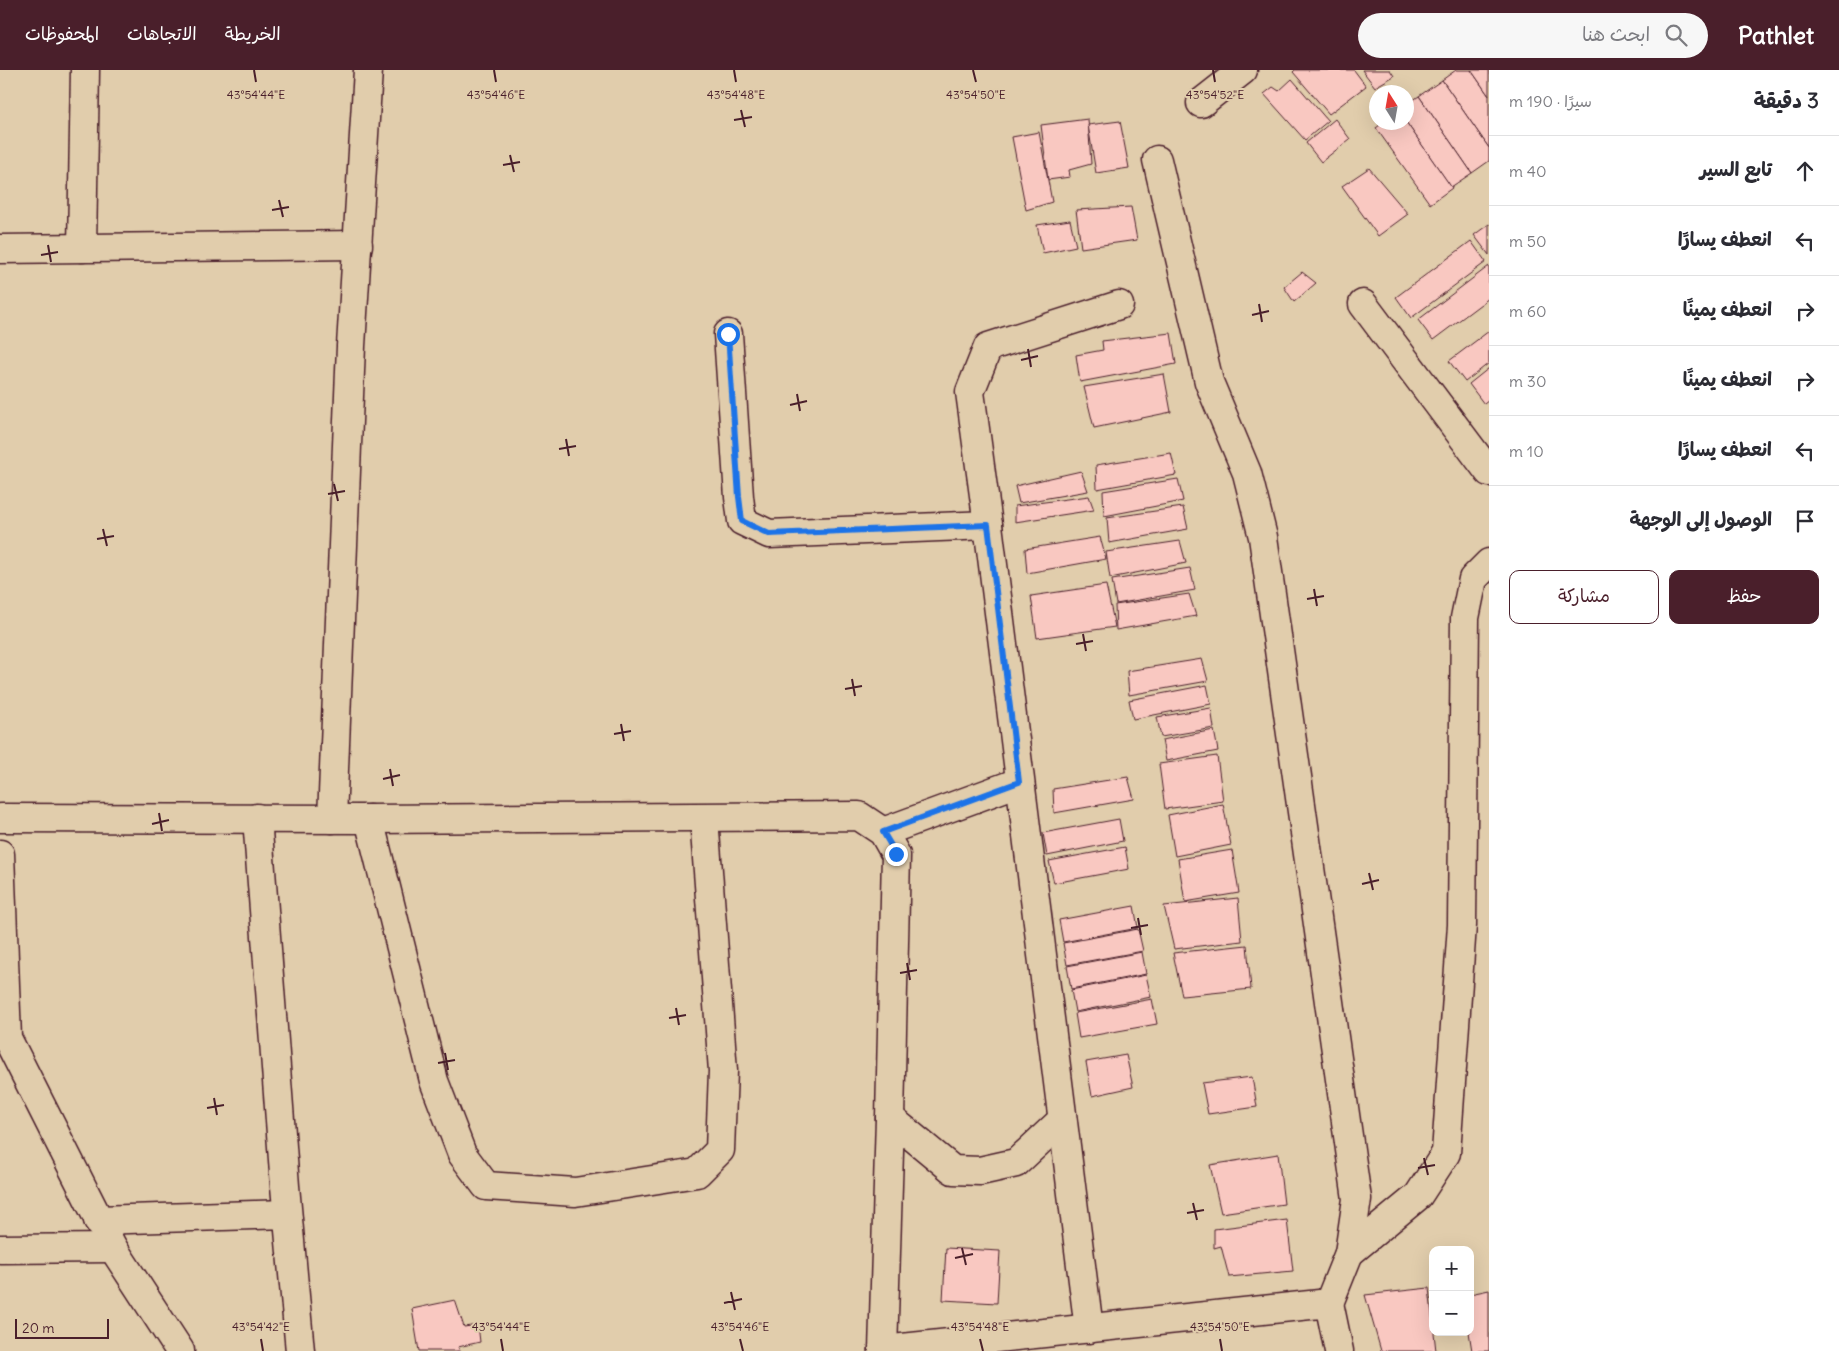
<!DOCTYPE html>
<html lang="ar">
<head>
<meta charset="utf-8">
<style>
  body { margin:0; font-family:Delius,"Playpen Sans Arabic",sans-serif; background:#f7f7f7; color:#2b2b33; direction:rtl }
  .controls { position:absolute; right:15px; bottom:15px; display:grid; overflow:hidden; border-radius:10px; box-shadow:0 5px 20px #0002 }
  .controls button { width:45px; height:45px; display:grid; place-items:center; padding:0; border:0; border-bottom:1px solid #e1e1e2; background:#fff; color:#2b2b33; font:25px sans-serif }
  .compass { position:absolute; left:1369px; top:15px; width:45px; height:45px; border-radius:50%; background:#fff; box-shadow:0 5px 20px #0002; rotate:349deg }
  .scale { position:absolute; left:15px; bottom:12px; width:94px; box-sizing:border-box; padding-left:5px; border:2px solid #4a1f2b; border-top:0; font-size:14px; line-height:18px; white-space:nowrap; color:#4a1f2b; -webkit-text-stroke:4px #e1cdac; paint-order:stroke }
  .stop { position:absolute; width:15px; height:15px; margin:-11px; border:4px solid #1a73e8; border-radius:50%; background:#fff }
  .stop.end { background:#1a73e8; border-color:#fff; box-shadow:0 1px 5px #0008 }
  .list { margin:0; padding:0; list-style:none }
  h2 { display:flex; justify-content:space-between; align-items:center; height:65px; margin:0; padding:0 20px; font-size:21px }
  h2 small { font-size:16px; font-weight:400; color:#7c7c81 }
  .list li { display:grid; grid-template-columns:32px 1fr auto; gap:15px; align-items:center; box-sizing:border-box; height:70px; padding:0 20px; border-top:1px solid #e1e1e2 }
  .list b { display:block; font-size:19px; white-space:nowrap }
  .list em { font-size:16px; font-style:normal; color:#7c7c81 }
  .actions { display:flex; gap:10px; padding:15px 20px }
  .actions a { flex:1; padding:11px 0; border:1px solid #4a1f2b; border-radius:10px; text-align:center; font-size:18px; color:#4a1f2b }
  .actions .main { background:#4a1f2b; color:#fff }
  .icon { flex:none; width:28px; height:28px; fill:none; stroke:currentColor; stroke-width:2; stroke-linecap:round; stroke-linejoin:round }
  .map { position:relative; flex:none; width:1489px; height:1281px; overflow:hidden; direction:ltr }
  header { display:flex; align-items:center; gap:30px; box-sizing:border-box; height:70px; padding:0 25px; background:#4a1f2b; color:#fff }
  header strong { font-size:24px }
  nav { display:flex; gap:28px; margin-inline-start:auto; font-size:18px }
  .search { width:350px; height:45px; background:#f7f7f7; display:flex; align-items:center; gap:12px; box-sizing:border-box; padding:0 18px; border-radius:28px; color:#7c7c81; font-size:19px }
  main { display:flex }
  aside { flex:1; background:#fff }
  .map>svg:first-child { display:block }
  .building { fill:#f9c8c1; stroke:#4a1f2b }
  .lines { fill:none; stroke-linecap:round; stroke-linejoin:round }
  .minor-casing { stroke:#4a1f2b; stroke-width:31 }
  .minor { stroke:#e1cdac; stroke-width:28 }
  .route { stroke:#1a73e8; stroke-width:6 }
  .ticks { fill:none; stroke:#4a1f2b; stroke-width:2 }
  .ticks-label { font-size:12px; text-anchor:middle; fill:#4a1f2b; stroke:#e1cdac; stroke-width:4; stroke-linejoin:round; paint-order:stroke }
</style>
</head>
<body>
<header>
<strong>Pathlet</strong>
<div class="search"><svg class="icon" aria-label="search" viewBox="0 0 24 24"><circle cx="10" cy="10" r="6"/><path d="M15 15l6 6"/></svg>ابحث هنا</div>
<nav><a>الخريطة</a><a>الاتجاهات</a><a>المحفوظات</a></nav>
</header>
<main>
<aside>
<h2>3 دقيقة<small>سيرًا · 190 m</small></h2>
<ul class="list">
<li><svg class="icon" aria-label="ahead" viewBox="0 0 24 24"><path d="M12 20V5M6 11l6-6 6 6"/></svg><div><b>تابع السير</b></div><em>40 m</em></li>
<li><svg class="icon" aria-label="left" viewBox="0 0 24 24"><path d="M17 20v-9H6M10 6l-5 5 5 5"/></svg><div><b>انعطف يسارًا</b></div><em>50 m</em></li>
<li><svg class="icon" aria-label="right" viewBox="0 0 24 24"><path d="M7 20v-9h11M14 6l5 5-5 5"/></svg><div><b>انعطف يمينًا</b></div><em>60 m</em></li>
<li><svg class="icon" aria-label="right" viewBox="0 0 24 24"><path d="M7 20v-9h11M14 6l5 5-5 5"/></svg><div><b>انعطف يمينًا</b></div><em>30 m</em></li>
<li><svg class="icon" aria-label="left" viewBox="0 0 24 24"><path d="M17 20v-9H6M10 6l-5 5 5 5"/></svg><div><b>انعطف يسارًا</b></div><em>10 m</em></li>
<li><svg class="icon" aria-label="arrive" viewBox="0 0 24 24"><path d="M6 21V4h12l-3 4 3 4H6"/></svg><div><b>الوصول إلى الوجهة</b></div></li>
</ul>
<div class="actions"><a class="main">حفظ</a><a>مشاركة</a></div>
</aside>
<div class="map">
<svg width="1489" height="1281" viewBox="0 0 1489 1281">
  <rect width="100%" height="100%" fill="#e1cdac"/>
  <filter id="ink" filterUnits="userSpaceOnUse"><feTurbulence type="fractalNoise" baseFrequency=".02" numOctaves="2"/><feDisplacementMap in="SourceGraphic" scale="10" xChannelSelector="R" yChannelSelector="G"/><feConvolveMatrix kernelMatrix="1 2 1 2 8 2 1 2 1" color-interpolation-filters="sRGB"/></filter>
  <g filter="url(#ink)">
    <g class="building">
      <polygon points="1295,0 1354,0 1366,16 1329,44 1293,2"/>
      <polygon points="1362,0 1390,0 1394,6 1375,17"/>
      <polygon points="1456,0 1471,0 1489,26 1489,78 1442,10"/>
      <polygon points="1471,0 1489,0 1489,26"/>
      <polygon points="1292,9 1328,51 1305,70 1264,24 1273,17 1279,21"/>
      <polygon points="1442,10 1489,78 1489,91 1472,103 1419,26"/>
      <polygon points="1419,26 1472,103 1451,117 1406,52 1406,35"/>
      <polygon points="1088,49 1091,94 1069,100 1070,107 1048,110 1041,55"/>
      <polygon points="1335,49 1350,69 1321,92 1306,73"/>
      <polygon points="1120,51 1129,98 1096,103 1088,55"/>
      <polygon points="1384,52 1406,52 1452,118 1430,134 1376,58"/>
      <polygon points="1039,62 1052,132 1026,140 1012,67"/>
      <polygon points="1369,98 1408,144 1378,166 1342,116"/>
      <polygon points="1131,137 1137,170 1081,178 1076,140"/>
      <polygon points="1070,150 1076,176 1043,183 1037,155"/>
      <polygon points="1489,154 1489,185 1474,165"/>
      <polygon points="1471,171 1486,192 1411,248 1396,227"/>
      <polygon points="1489,196 1489,228 1433,270 1418,250"/>
      <polygon points="1302,202 1316,213 1294,232 1284,217"/>
      <polygon points="1489,261 1489,293 1465,312 1449,291"/>
      <polygon points="1171,263 1176,294 1080,312 1076,285 1103,280 1102,271"/>
      <polygon points="1489,298 1489,330 1484,334 1469,314"/>
      <polygon points="1164,304 1171,342 1094,358 1084,317"/>
      <polygon points="1171,383 1176,405 1097,419 1096,395"/>
      <polygon points="1081,401 1088,421 1019,433 1015,416"/>
      <polygon points="1178,409 1183,431 1104,446 1103,421"/>
      <polygon points="1089,426 1094,440 1015,452 1015,436"/>
      <polygon points="1183,437 1188,459 1109,473 1107,448"/>
      <polygon points="1100,467 1106,489 1027,503 1025,479"/>
      <polygon points="1180,471 1186,493 1110,508 1106,482"/>
      <polygon points="1190,498 1195,520 1116,534 1112,510"/>
      <polygon points="1106,515 1115,557 1037,568 1031,526"/>
      <polygon points="1189,524 1196,546 1116,560 1115,535"/>
      <polygon points="1202,589 1208,611 1129,625 1127,601"/>
      <polygon points="1207,615 1211,634 1133,649 1129,630"/>
      <polygon points="1211,638 1214,658 1161,667 1157,647"/>
      <polygon points="1214,660 1218,681 1166,691 1162,670"/>
      <polygon points="1217,686 1223,731 1165,739 1159,694"/>
      <polygon points="1128,707 1134,729 1054,743 1053,719"/>
      <polygon points="1223,734 1231,775 1175,786 1168,745"/>
      <polygon points="1119,749 1123,771 1047,786 1043,763"/>
      <polygon points="1125,777 1129,799 1054,813 1049,791"/>
      <polygon points="1232,780 1239,823 1185,832 1178,789"/>
      <polygon points="1238,828 1242,871 1174,879 1164,836"/>
      <polygon points="1134,836 1138,858 1063,872 1059,850"/>
      <polygon points="1138,859 1143,881 1067,895 1063,873"/>
      <polygon points="1247,875 1251,919 1182,926 1173,883"/>
      <polygon points="1142,882 1146,904 1071,919 1067,896"/>
      <polygon points="1146,905 1151,927 1075,942 1071,920"/>
      <polygon points="1152,929 1157,954 1079,968 1075,943"/>
      <polygon points="1126,985 1133,1017 1092,1026 1086,992"/>
      <polygon points="1252,1007 1257,1037 1208,1044 1202,1013"/>
      <polygon points="1278,1084 1284,1134 1221,1143 1210,1095"/>
      <polygon points="1287,1150 1293,1201 1229,1207 1221,1176 1214,1178 1214,1159"/>
      <polygon points="946,1178 1000,1181 997,1233 943,1230"/>
      <polygon points="1429,1218 1436,1281 1381,1281 1365,1225"/>
      <polygon points="1489,1220 1489,1281 1472,1281 1469,1262 1470,1262 1470,1224"/>
      <polygon points="455,1230 464,1257 478,1255 480,1272 458,1277 460,1281 419,1281 412,1239"/>
    </g>
    <g class="lines">
      <g class="minor-casing">
        <g id="minor">
          <polyline points="1201,33 1243,0"/>
          <polyline points="1157,90 1209,312 1247,403 1263,467 1357,1129 1349,1183 1329,1233"/>
          <polyline points="82,178 85,0"/>
          <polyline points="0,179 358,175"/>
          <polyline points="1363,234 1489,402"/>
          <polyline points="728,264 739,427 742,451 769,464 988,455"/>
          <polyline points="0,748 369,749 859,746 883,762 896,785 890,1048 883,1281"/>
          <polyline points="257,748 285,1116 300,1281"/>
          <polyline points="332,749 351,276 368,0"/>
          <polyline points="369,749 434,1011 462,1084 486,1116 575,1122 697,1103 720,1080 723,1001 704,748"/>
          <polyline points="883,762 1019,712"/>
          <polyline points="0,784 7,968 113,1178 180,1281"/>
          <polyline points="890,1048 953,1100 980,1101 1016,1093 1062,1050"/>
          <polyline points="98,1150 287,1144"/>
          <polyline points="0,1179 113,1178"/>
          <polyline points="1349,1183 1418,1126 1446,1083 1462,855 1465,548 1473,509 1489,493"/>
          <polyline points="1089,1259 988,455 970,322 988,277 1119,235"/>
          <polyline points="883,1280 1329,1233 1339,1281"/>
        </g>
      </g>
      <use href="#minor" class="minor"/>
    </g>
  </g>
  <g class="lines" filter="url(#ink)">
    <polyline class="route" points="728,264 739,427 742,451 769,464 988,455 1019,712 883,762 896,784"/>
  </g>
  <path class="ticks" d="M254 0 256 12M494 0 496 12M734 0 736 12M973 0 976 12M1213 0 1215 12M741 40 745 57M734 50 752 47M510 85 514 102M503 95 520 92M279 130 283 147M272 140 289 137M48 175 51 192M41 185 58 182M1259 234 1262 252M1252 245 1269 241M1028 279 1031 297M1021 290 1038 286M797 324 800 341M790 335 807 331M566 369 569 386M559 379 576 376M334 414 338 431M328 424 345 421M103 459 107 476M97 469 114 466M1314 519 1317 536M1307 529 1324 526M1083 564 1086 581M1076 574 1093 571M852 609 855 626M845 619 862 616M621 654 624 671M614 664 631 661M390 699 393 716M383 709 400 705M159 743 162 761M152 754 169 750M1369 803 1373 820M1362 814 1379 810M1138 848 1141 865M1131 858 1148 855M907 893 910 910M900 903 917 900M676 938 679 955M669 948 686 945M445 983 448 1000M438 993 455 990M214 1028 217 1045M207 1038 224 1035M1424 1088 1428 1105M1418 1098 1435 1095M1193 1133 1197 1150M1187 1143 1204 1140M962 1178 966 1195M955 1188 973 1184M731 1222 735 1240M724 1233 742 1229M261 1269 263 1281M501 1269 503 1281M740 1269 743 1281M980 1269 983 1281M1220 1269 1222 1281"/>
  <g class="ticks-label">
    <text x="256" y="29">43°54'44"E</text>
    <text x="496" y="29">43°54'46"E</text>
    <text x="736" y="29">43°54'48"E</text>
    <text x="976" y="29">43°54'50"E</text>
    <text x="1215" y="29">43°54'52"E</text>
    <text x="261" y="1261">43°54'42"E</text>
    <text x="501" y="1261">43°54'44"E</text>
    <text x="740" y="1261">43°54'46"E</text>
    <text x="980" y="1261">43°54'48"E</text>
    <text x="1220" y="1261">43°54'50"E</text>
  </g>
</svg>
<div class="controls">
<button>+</button>
<button>−</button>
</div>
<svg class="compass" viewBox="-18 -18 36 36"><path d="M0-13l5 13h-10z" fill="#e53935"/><path d="M0 13l5-13h-10z" fill="#7c7c81"/></svg>
<div class="scale">20 m</div>
<div class="stop" style="left:728px;top:264px"></div>
<div class="stop end" style="left:896px;top:784px"></div>
</div>
</main>
</body>
</html>
